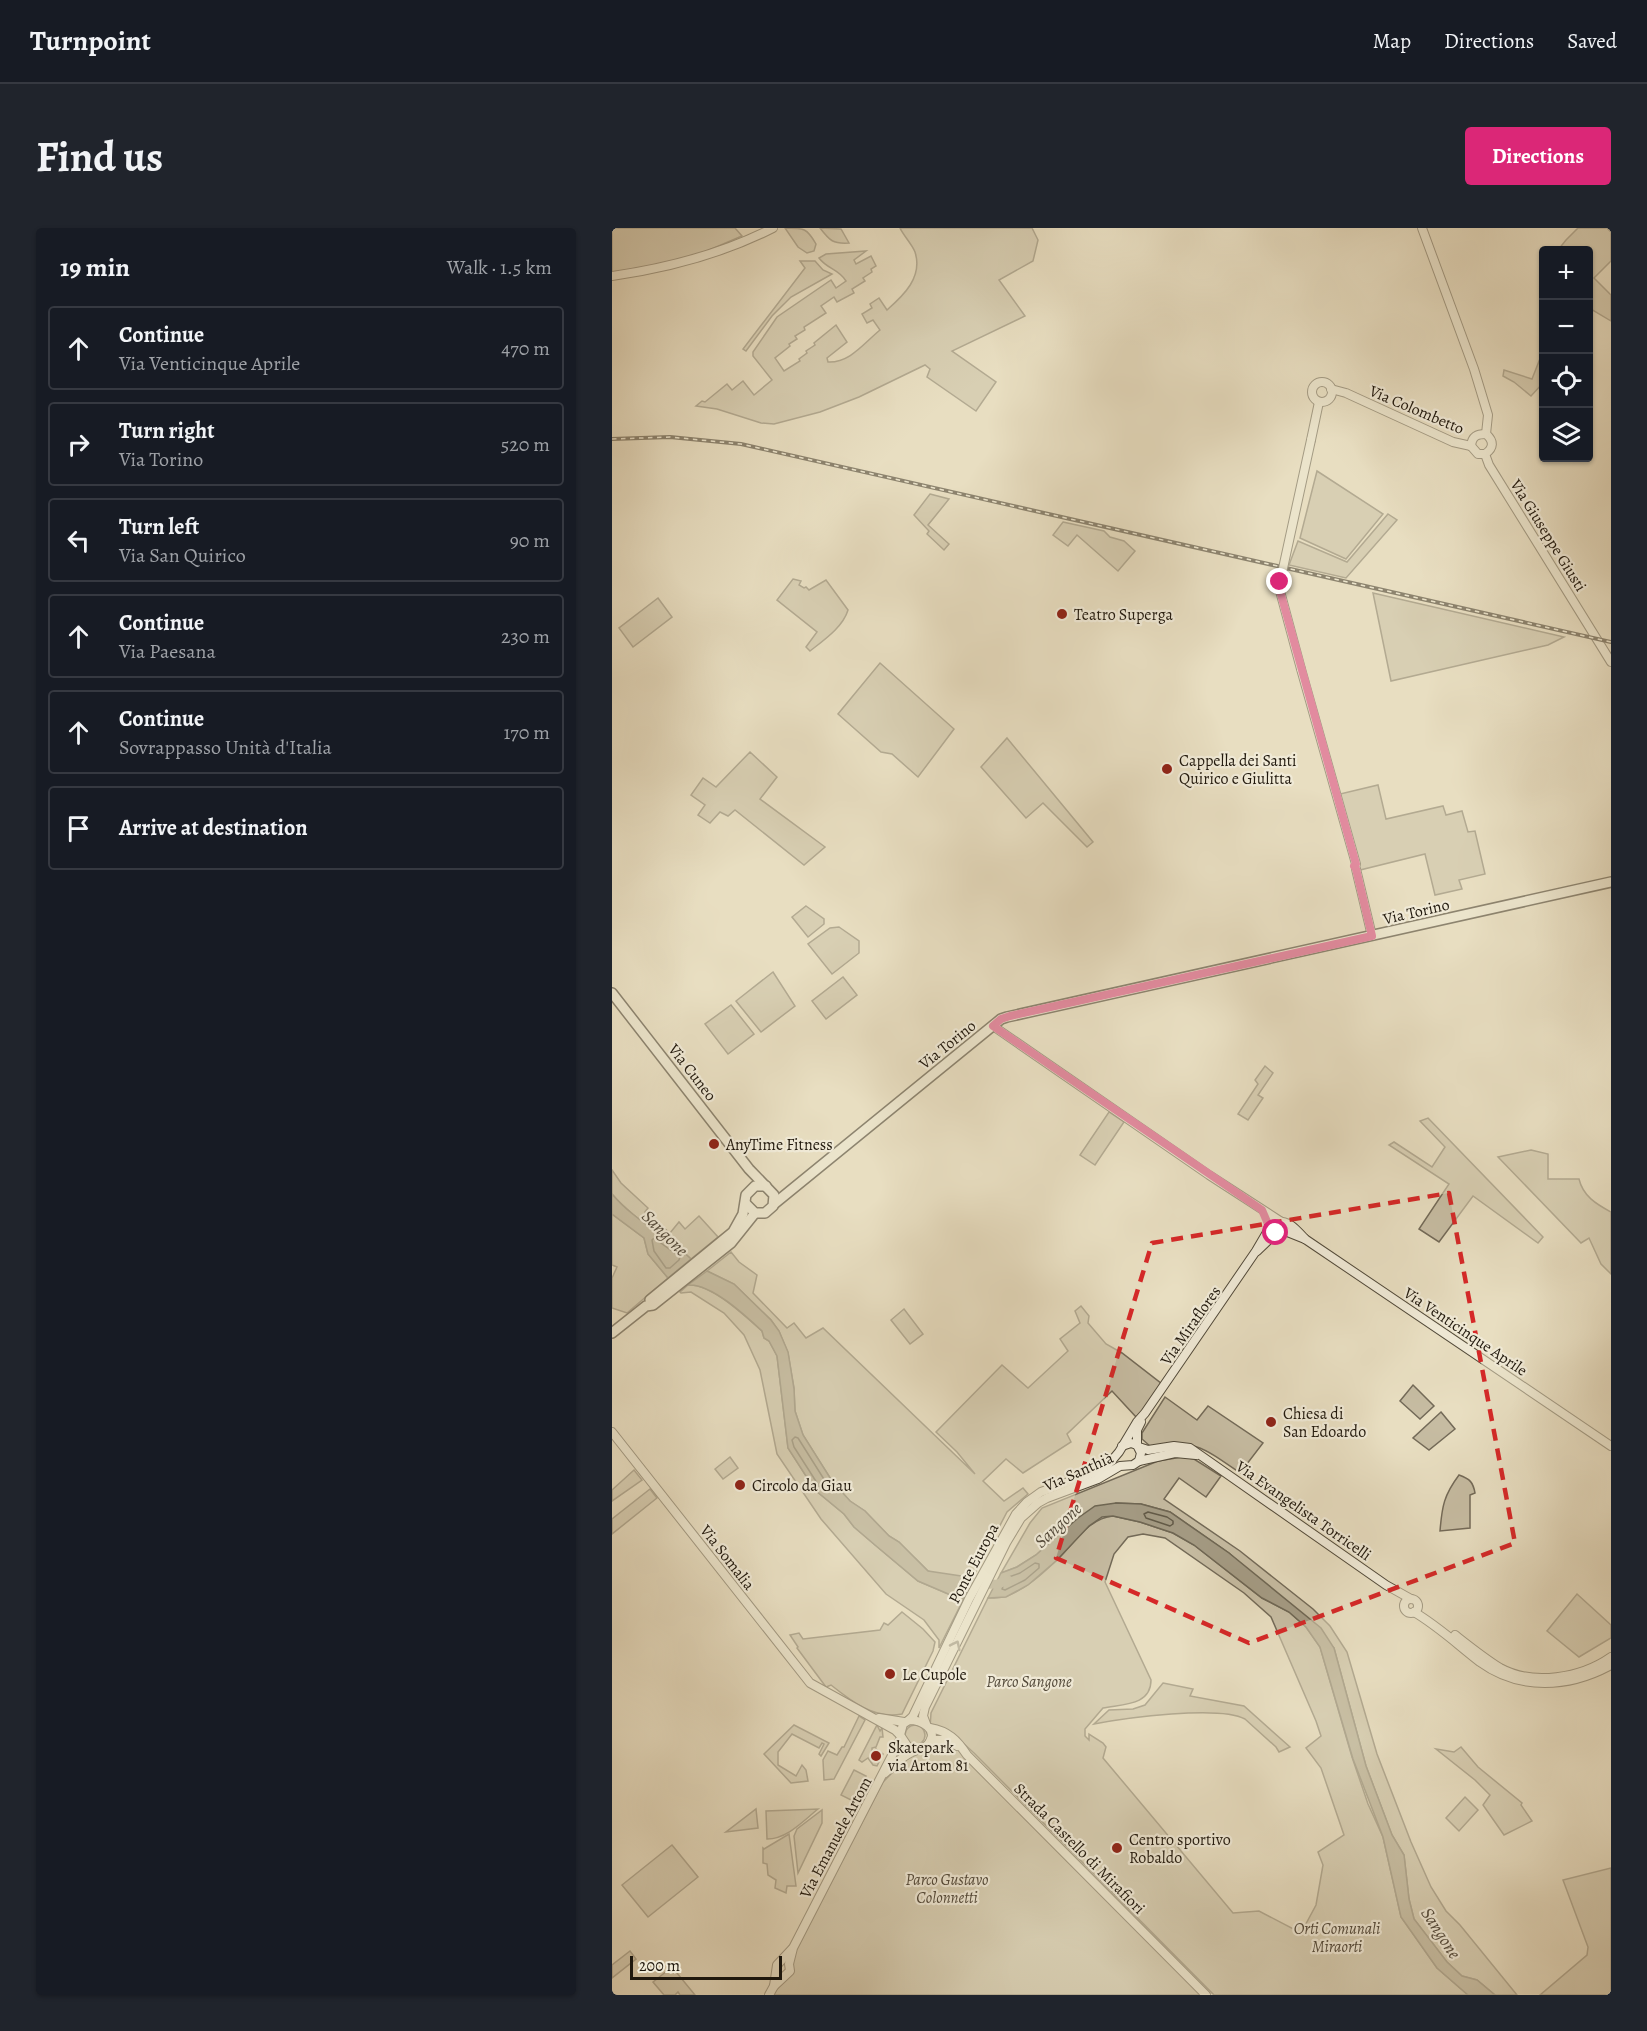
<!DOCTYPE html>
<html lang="en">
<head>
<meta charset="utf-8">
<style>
  body { margin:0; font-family:Alegreya,serif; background:#20242c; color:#f1f3f6 }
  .controls { position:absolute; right:18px; top:18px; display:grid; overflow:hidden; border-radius:6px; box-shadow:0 2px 4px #0004 }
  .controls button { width:54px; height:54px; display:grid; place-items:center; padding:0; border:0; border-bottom:2px solid #363941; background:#171b24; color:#f1f3f6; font:30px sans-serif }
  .scale { position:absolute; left:18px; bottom:15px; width:152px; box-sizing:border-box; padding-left:6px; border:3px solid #20180d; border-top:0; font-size:16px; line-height:21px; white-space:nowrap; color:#20180d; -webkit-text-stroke:4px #f0ead7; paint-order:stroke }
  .stop { position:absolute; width:18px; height:18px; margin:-14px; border:4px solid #db2777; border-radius:50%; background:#fff }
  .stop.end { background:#db2777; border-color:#fff; box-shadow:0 2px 6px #0008 }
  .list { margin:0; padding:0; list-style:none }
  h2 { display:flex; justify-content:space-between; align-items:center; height:78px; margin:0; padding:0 24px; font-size:26px }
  h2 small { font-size:20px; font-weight:400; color:#9ea1a6 }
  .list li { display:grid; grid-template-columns:39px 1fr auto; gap:18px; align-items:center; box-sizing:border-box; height:84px; margin:0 12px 12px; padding:0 12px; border:2px solid #363941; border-radius:6px }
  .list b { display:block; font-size:22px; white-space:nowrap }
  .list p { margin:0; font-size:20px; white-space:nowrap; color:#9ea1a6 }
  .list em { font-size:20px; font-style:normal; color:#9ea1a6 }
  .icon { flex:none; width:33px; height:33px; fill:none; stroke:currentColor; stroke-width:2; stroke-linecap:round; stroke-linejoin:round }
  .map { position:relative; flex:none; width:999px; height:1767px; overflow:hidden; border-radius:6px }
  header { display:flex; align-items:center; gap:36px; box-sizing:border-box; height:84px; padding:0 30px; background:#171b24; border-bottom:2px solid #363941 }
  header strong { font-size:28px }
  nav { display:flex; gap:33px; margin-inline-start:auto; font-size:21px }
  .intro { display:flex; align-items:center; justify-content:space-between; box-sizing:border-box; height:144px; padding:0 36px }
  h1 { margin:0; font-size:42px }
  .button { padding:15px 27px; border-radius:6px; background:#db2777; color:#fff; font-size:21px; font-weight:700 }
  main { display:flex; gap:36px; padding:0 36px }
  aside { flex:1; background:#171b24; border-radius:6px; box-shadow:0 2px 4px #0004 }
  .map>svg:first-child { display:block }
  .green { fill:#c6bca2; stroke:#736a58; stroke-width:1.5; fill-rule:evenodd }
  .water { fill:#a49b84; stroke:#6f6754; stroke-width:1.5 }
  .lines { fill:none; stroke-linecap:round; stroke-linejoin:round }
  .shore { stroke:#625a48; stroke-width:1.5 }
  .river { stroke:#a49b84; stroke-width:9 }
  .tertiary-casing { stroke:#524a3a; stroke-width:10 }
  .secondary-casing { stroke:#20180d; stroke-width:12 }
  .tertiary { stroke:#f0ead7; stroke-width:8 }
  .secondary { stroke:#f0ead7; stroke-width:9 }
  .rail-casing { stroke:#20180d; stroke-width:4 }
  .rail { stroke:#f0ead7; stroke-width:1.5; stroke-dasharray:4.5; stroke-linecap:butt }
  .tertiary-bridge-casing { stroke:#524a3a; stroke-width:10; stroke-linecap:butt }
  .tertiary-bridge { stroke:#f0ead7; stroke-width:8 }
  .oneway { stroke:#928c7c }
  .route { stroke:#db2777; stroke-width:8 }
  .marked { fill:none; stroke:#d62828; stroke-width:4.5; stroke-dasharray:12 8; stroke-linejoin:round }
  .poi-dot { fill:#8f2418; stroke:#f0ead7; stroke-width:2 }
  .labels { text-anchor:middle; stroke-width:4.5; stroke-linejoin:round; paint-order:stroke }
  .street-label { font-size:16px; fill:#20180d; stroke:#f0ead7 }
  .poi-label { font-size:16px; fill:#20180d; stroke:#f0ead7; text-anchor:start }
  .park-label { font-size:16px; font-style:italic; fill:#52493a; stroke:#f0ead7 }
  .water-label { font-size:18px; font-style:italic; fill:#554c3d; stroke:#f0ead7 }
</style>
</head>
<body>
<header>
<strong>Turnpoint</strong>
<nav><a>Map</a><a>Directions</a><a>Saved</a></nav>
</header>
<div class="intro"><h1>Find us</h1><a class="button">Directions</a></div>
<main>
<aside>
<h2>19 min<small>Walk · 1.5 km</small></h2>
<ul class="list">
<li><svg class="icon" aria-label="ahead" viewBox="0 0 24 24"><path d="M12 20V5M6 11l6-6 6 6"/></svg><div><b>Continue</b><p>Via Venticinque Aprile</p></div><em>470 m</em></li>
<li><svg class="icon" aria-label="right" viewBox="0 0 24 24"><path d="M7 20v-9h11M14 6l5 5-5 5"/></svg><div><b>Turn right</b><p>Via Torino</p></div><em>520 m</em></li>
<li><svg class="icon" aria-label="left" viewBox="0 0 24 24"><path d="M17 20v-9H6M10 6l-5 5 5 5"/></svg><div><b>Turn left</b><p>Via San Quirico</p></div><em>90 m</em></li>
<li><svg class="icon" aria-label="ahead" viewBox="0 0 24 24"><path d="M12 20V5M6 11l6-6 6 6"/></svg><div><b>Continue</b><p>Via Paesana</p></div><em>230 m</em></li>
<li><svg class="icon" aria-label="ahead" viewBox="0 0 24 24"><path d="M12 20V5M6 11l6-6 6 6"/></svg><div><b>Continue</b><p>Sovrappasso Unità d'Italia</p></div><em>170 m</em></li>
<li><svg class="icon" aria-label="arrive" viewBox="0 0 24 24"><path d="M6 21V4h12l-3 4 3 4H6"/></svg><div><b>Arrive at destination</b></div></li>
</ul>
</aside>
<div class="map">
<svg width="999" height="1767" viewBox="0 0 999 1767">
  <rect width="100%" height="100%" fill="#e8dec1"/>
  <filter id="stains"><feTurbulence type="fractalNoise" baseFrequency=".00333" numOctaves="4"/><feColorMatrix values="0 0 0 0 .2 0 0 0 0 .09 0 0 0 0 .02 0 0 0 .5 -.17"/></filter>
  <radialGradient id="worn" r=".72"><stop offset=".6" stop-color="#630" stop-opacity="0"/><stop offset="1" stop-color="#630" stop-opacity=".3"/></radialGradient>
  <g class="green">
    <polygon points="0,0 123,0 130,8 62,37 0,51"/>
    <path d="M173 0C192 0 195 0 204 16L202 23 195 25 186 19Z"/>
    <path d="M208 0 229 1 237 15C221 16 218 13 208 0Z"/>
    <path d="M288 0H420L426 12 421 33 387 52 413 88 340 123 384 154 364 183 315 149 318 141 313 137 247 169 208 184 162 196 149 195 105 181 84 178 90 173 93 174 115 156 120 162 131 153 142 167 160 152 141 128V124L165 89 219 52 224 60 234 53C227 41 215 41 207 30L214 26 254 23 242 32 244 36 259 28 264 38 259 41 260 44 251 50 253 53 240 61 242 65 225 74 222 69 209 78 214 85 192 99 193 102 183 108 185 111 177 116 178 118 163 130 172 143 188 133 187 131 195 125 194 123 203 117 202 115 224 97 235 114 215 130 216 134C238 135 252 115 268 102L261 92 255 95 250 86 260 80 258 76 267 70 275 82C292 67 311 49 303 24 300 16 291 7 288 0Z"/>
    <polygon points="966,0 995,0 999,4 999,33 982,50 999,67 999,93 977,80 979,76 976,73 976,22 946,22 954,12"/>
    <polygon points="188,33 203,33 211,42 220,46 179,69 160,88 134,123 131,121 193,40"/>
    <polygon points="931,123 931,155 919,168 902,154 891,148 892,142 920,151"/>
    <polygon points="705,243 771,286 734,331 688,310"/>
    <polygon points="318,266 337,271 316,297 337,316 332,322 315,306 317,303 302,287"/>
    <polygon points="776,286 785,292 734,350 677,337 686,313 735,334"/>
    <polygon points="451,294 492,303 498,309 512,313 523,323 506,343 465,307 456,318 441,307"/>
    <path d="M181 351 189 353 187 357 192 360 194 359 197 362 214 352 236 382C231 399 212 412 198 423L194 419 205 404 165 372Z"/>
    <polygon points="761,365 952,409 936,417 779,453"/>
    <polygon points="46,370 60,389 21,419 7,400"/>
    <polygon points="268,435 342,501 306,549 280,526 269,524 226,486"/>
    <polygon points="395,510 481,614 475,619 431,575 414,590 369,539"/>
    <polygon points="138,524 165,549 148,571 213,619 192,637 123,582 116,588 108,584 98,595 86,587 93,577 79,567 91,550 104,559"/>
    <polygon points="766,557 774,591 831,578 834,587 850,583 856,604 863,603 873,646 847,652 850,661 823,667 813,626 748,642 728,566"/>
    <polygon points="194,678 212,691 212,696 196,709 180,689"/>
    <polygon points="227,699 247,713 247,725 220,746 196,716 218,700"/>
    <polygon points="161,744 183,778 149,804 124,773"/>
    <polygon points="231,749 245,767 214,791 200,773"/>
    <polygon points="119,777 142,806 116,826 93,796"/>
    <polygon points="653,838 661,845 646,867 651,870 636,892 626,886 646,856 643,852"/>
    <polygon points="497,884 512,894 483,937 468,927"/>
    <polygon points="816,890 931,1009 926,1015 861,968 827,1014 807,1001 837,956 777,917 782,914 820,939 833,919 808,893"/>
    <path d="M919 922 936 926V951H967C971 968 984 976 999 984V1046L989 1036 977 1010 969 1015 886 929Z"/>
    <path d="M0 942 9 955 36 980 33 984 58 1005 67 994 73 1001 87 988 106 1009 79 1031C54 1008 22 992 0 966Z"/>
    <polygon points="0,986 32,1010 36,1026 56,1050 15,1085 0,1080 0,1050 5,1039 0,1037"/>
    <path d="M119 1024 127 1034 145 1047 141 1065 175 1100 182 1095 194 1110 211 1100 363 1246 345 1224 324 1204 390 1137 416 1160 456 1123 448 1111 468 1095 463 1083 469 1078 477 1088 476 1095 494 1116 510 1125 550 1156 525 1190 500 1163 455 1206 459 1214 411 1245 394 1231 371 1253 392 1273 411 1260 416 1266 395 1284 362 1347C350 1351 328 1348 316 1343L287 1314 277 1308 253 1283 238 1273 220 1253 191 1207 183 1183 182 1160 176 1125 167 1103 159 1092 122 1056 95 1043Z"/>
    <path d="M76 1057C99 1055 134 1089 150 1103L152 1110 157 1113 165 1128 176 1220 203 1262 232 1286 242 1299 263 1317 306 1353 341 1368 352 1370 327 1420V1412L312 1392 274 1366 209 1291 165 1226 148 1142 132 1107 112 1085 79 1064 69 1065 68 1064Z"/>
    <polygon points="292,1081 311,1106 298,1116 279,1092"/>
    <polygon points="801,1157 822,1178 808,1191 788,1173"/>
    <path d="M553 1169 585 1192 596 1178 651 1215 628 1245C595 1222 580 1209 539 1219L530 1211V1205Z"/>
    <polygon points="829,1184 843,1201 817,1222 801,1210"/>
    <polygon points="118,1229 126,1240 111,1251 103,1241"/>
    <polygon points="570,1229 582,1231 609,1248 594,1269 567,1250 552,1271 628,1323 701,1381 718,1398 735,1424 765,1526 799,1614 819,1659 834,1683 848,1697 905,1767 883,1767 865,1752 850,1748 835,1734 802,1691 797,1671 792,1627 780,1607 754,1538 722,1420 617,1325 558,1284 529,1276 504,1275 441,1311 424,1327 405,1339 389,1345 418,1295 430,1280 546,1233"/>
    <polygon points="22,1242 30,1252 0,1273 0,1262"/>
    <path d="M847 1247C858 1251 861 1254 863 1265L858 1267V1300L828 1303C830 1278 832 1267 847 1247Z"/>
    <polygon points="38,1261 45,1270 0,1306 0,1291"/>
    <path d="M501 1288 528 1294 561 1305 582 1317 650 1370 677 1384 694 1399 708 1419 740 1529 756 1576 771 1609 789 1689 825 1740 856 1767H602L362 1525 340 1505 318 1500 319 1485 376 1370C382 1370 389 1370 395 1368 414 1361 430 1346 444 1333 461 1317 476 1290 501 1288ZM531 1306 553 1310 632 1365 659 1389 704 1493 709 1508 694 1520 709 1540 732 1607 706 1624 711 1637 704 1677 689 1705 647 1683 621 1685 491 1530 494 1519 491 1515 477 1506V1512L473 1508V1501L491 1480C510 1476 539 1478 539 1452L493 1354 502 1326 516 1309Z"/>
    <polygon points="965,1366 999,1397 999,1410 967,1429 935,1403"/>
    <path d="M290 1384 311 1401 323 1414 321 1423 290 1486C263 1492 239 1473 219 1457L214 1459 185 1420 186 1419 178 1407 187 1405 191 1411 268 1402 272 1395 276 1397Z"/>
    <path d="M551 1455 581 1461 578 1468 632 1478 678 1519 667 1524 664 1519 633 1491C607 1477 513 1490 482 1496L497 1482 521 1481 533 1477Z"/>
    <polygon points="247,1488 253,1492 222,1551 212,1552 211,1532 216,1523 225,1527 230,1519 232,1519"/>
    <polygon points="182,1497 217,1515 209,1528 207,1526 212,1516 210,1515 207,1520 180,1506 166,1524 166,1537 184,1548 190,1537 194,1542 196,1553 179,1555 152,1526"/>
    <polygon points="265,1497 268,1503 270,1500 271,1509 268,1509 264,1519 260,1520 260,1526 264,1521 271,1526 265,1538 261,1537 256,1530 250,1534 247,1532"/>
    <circle cx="303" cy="1507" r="10"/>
    <polygon points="332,1515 348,1523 590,1767 161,1767 271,1554 292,1533 300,1528 312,1524 323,1516"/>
    <polygon points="849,1519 866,1539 910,1575 909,1577 920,1593 892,1607 871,1577 878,1567 863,1552 824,1521 842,1524"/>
    <polygon points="242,1542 254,1548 241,1573 229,1567"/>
    <polygon points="853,1569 866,1582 847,1603 834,1590"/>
    <polygon points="144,1581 146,1600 114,1604"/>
    <path d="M206 1581C191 1593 175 1611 155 1611L154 1583Z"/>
    <polygon points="210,1582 210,1595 186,1645 182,1608 185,1601"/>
    <polygon points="177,1606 184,1658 175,1658 174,1665 163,1660 164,1652 156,1647 155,1636 151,1635 151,1620 152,1621"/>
    <polygon points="60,1617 86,1649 36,1689 10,1657"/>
    <polygon points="999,1640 999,1767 928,1767 975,1727 976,1719 951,1652"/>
    <polygon points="18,1723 24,1731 0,1750 0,1737"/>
    <polygon points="60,1739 83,1767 68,1767 66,1764 63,1767 52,1767 41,1754"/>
  </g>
  <g class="water">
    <path d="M0 966C22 992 54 1008 79 1031L56 1050 36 1026 32 1010 0 986Z"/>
    <path d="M95 1043 122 1056 159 1092 167 1103 176 1124 182 1161 183 1183 191 1207 220 1253 238 1273 253 1283 277 1308 287 1314 316 1343 356 1349 362 1347 352 1370 341 1368 306 1353 263 1317 242 1299 232 1286 203 1262 176 1220 165 1128 157 1113 152 1110 150 1103C134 1088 99 1055 76 1057Z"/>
    <polygon points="504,1275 529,1276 558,1284 617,1325 709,1400 722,1420 754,1538 780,1607 792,1627 797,1671 802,1691 835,1734 850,1748 865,1752 883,1767 856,1767 825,1740 789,1689 771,1609 741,1531 708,1419 694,1399 677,1384 650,1370 582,1317 561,1305 528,1294 501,1288 490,1289 477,1298 445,1332 416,1357 394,1369 376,1370 389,1345 405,1339 424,1327 466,1290 483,1278"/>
  </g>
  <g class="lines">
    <g class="shore">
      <polygon points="42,1010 68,1029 67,1032 58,1040 54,1040 42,1023 40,1012"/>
      <polygon points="183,1209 186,1210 215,1256 214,1260 207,1258 182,1219 180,1212"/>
      <polygon points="536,1284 555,1289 561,1293 561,1296 558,1298 534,1290 532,1286"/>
      <polygon points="423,1335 427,1336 427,1340 413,1352 393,1362 390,1361 394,1350 408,1345"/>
    </g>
    <polyline class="river" points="347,1357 386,1356 396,1352"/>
    <g class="tertiary-casing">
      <g id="tertiary">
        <polyline points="810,0 862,141 876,187 874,206"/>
        <path d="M0 48C56 40 110 26 161 0"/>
        <circle cx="710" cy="164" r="10"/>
        <polyline points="719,161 734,165 841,214 859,218"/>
        <polyline points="699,212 707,174"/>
        <path d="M859 218C860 208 865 206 874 206"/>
        <polyline points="859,218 866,226 873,226"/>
        <polyline points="873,226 877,237 999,434"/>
        <path d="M873 226C882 220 882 213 874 206"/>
        <polyline points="689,441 744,636"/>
        <polyline points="744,641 760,708"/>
        <polyline points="381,798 597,947 668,993"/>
        <polyline points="657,1000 661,1005 673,1003 693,1011 999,1218"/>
        <polyline points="645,1023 664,1005"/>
        <polyline points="0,1204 198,1455 283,1502 288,1507"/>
        <polyline points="525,1217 525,1202 529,1194"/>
        <polyline points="527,1219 536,1222 562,1218 578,1220 774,1357 799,1371"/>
        <polyline points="527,1233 563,1225 584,1227"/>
        <circle cx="799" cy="1378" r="7"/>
        <path d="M802 1384C826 1398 846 1417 868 1434 908 1463 957 1460 999 1437"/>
        <path d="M843 1407C857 1418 872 1430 888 1440 921 1458 969 1450 999 1429"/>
        <polyline points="267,1490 292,1494"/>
        <path d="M297 1492 301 1488 357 1371 404 1286 415 1274 429 1264 484 1244 496 1237 507 1224 525 1194 533 1185 644 1023 661 994C676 991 683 1000 693 1011"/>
        <polyline points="314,1496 311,1488 313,1479 394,1315 409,1290 426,1275 435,1270 486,1251 508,1238 521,1237 527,1233 529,1225 525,1217 519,1215 510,1218"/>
        <path d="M318 1500C336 1503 345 1512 355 1527L594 1767"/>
        <polyline points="319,1512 333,1512 345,1518"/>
        <path d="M273 1545C282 1537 289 1529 300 1524 306 1521 313 1521 317 1515 327 1501 309 1492 297 1492L291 1496 288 1507 296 1519 303 1522"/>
        <polyline points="162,1758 165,1737 180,1721"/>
        <polyline points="157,1767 162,1758 178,1743 177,1736 181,1720 289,1510"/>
      </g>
    </g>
    <g class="secondary-casing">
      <g id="secondary">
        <polyline points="0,765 137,941 162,967 161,978 153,985 143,985 134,976"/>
        <polyline points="162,976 389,791 395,789 999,654"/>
        <polyline points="38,1072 121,1004 131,986 134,967 143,958 154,958"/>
        <polyline points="0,1105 34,1078 41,1077 119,1015 143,985"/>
      </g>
    </g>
    <use href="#tertiary" class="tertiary"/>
    <use href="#secondary" class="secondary"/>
    <g class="rail-casing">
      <polyline id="rail" points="0,211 58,209 129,216 999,414"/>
    </g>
    <use href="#rail" class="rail"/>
    <g class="tertiary-bridge-casing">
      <polyline id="tertiary-bridge" points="689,441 668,363 668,354 699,212"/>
    </g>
    <use href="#tertiary-bridge" class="tertiary-bridge"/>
  </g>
  <defs><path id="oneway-chevron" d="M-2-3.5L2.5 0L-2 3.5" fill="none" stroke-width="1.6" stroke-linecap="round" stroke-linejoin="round" transform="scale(1.5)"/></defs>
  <use class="oneway" href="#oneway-chevron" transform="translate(344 1417) rotate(-64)"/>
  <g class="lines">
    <polyline class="route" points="664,1005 659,1003 650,982 381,798 389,791 398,788 760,708 744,641 742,638 744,636 668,363 668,354"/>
  </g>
  <path d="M0 0H999V1767H0ZM837 965 903 1315 637 1415 444 1330 540 1015Z" fill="#e8dec1" fill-opacity=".55" fill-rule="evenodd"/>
  <path class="marked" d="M837 965 903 1315 637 1415 444 1330 540 1015Z"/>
  <g class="poi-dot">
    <circle cx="450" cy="386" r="6"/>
    <circle cx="555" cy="541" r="6"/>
    <circle cx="102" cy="916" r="6"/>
    <circle cx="659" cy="1194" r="6"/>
    <circle cx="128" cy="1257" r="6"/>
    <circle cx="278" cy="1446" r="6"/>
    <circle cx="264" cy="1528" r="6"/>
    <circle cx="505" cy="1620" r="6"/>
  </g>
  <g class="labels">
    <g class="street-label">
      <text transform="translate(805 181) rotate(23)" y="6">Via Colombetto</text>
      <text transform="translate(937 307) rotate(58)" y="6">Via Giuseppe Giusti</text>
      <text transform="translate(804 683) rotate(-13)" y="6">Via Torino</text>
      <text transform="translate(335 816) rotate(-39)" y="6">Via Torino</text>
      <text transform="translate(81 844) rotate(52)" y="6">Via Cuneo</text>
      <text transform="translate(578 1097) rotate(-55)" y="6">Via Miraflores</text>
      <text transform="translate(854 1103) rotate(34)" y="6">Via Venticinque Aprile</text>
      <text transform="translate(466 1243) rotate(-24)" y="6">Via Santhià</text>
      <text transform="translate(692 1282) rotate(35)" y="6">Via Evangelista Torricelli</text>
      <text transform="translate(116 1329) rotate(52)" y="6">Via Somalia</text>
      <text transform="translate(361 1335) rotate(-62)" y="6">Ponte Europa</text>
      <text transform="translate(223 1609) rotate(-62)" y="6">Via Emanuele Artom</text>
      <text transform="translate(468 1620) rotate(45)" y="6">Strada Castello di Mirafiori</text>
    </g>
    <g class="poi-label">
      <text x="462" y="392">Teatro Superga</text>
      <text x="567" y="538">Cappella dei Santi<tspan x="567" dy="18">Quirico e Giulitta</tspan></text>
      <text x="114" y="922">AnyTime Fitness</text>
      <text x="671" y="1191">Chiesa di<tspan x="671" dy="18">San Edoardo</tspan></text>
      <text x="140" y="1263">Circolo da Giau</text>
      <text x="290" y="1452">Le Cupole</text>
      <text x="276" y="1525">Skatepark<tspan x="276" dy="18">via Artom 81</tspan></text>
      <text x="517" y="1617">Centro sportivo<tspan x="517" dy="18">Robaldo</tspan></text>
    </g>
    <g class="park-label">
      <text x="417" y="1459">Parco Sangone</text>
      <text x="335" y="1657">Parco Gustavo<tspan x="335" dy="18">Colonnetti</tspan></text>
      <text x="725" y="1706">Orti Comunali<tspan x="725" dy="18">Miraorti</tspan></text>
    </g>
    <g class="water-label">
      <text transform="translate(53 1005) rotate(45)" y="6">Sangone</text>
      <text transform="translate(446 1297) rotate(-43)" y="6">Sangone</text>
      <text transform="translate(829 1705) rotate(57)" y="6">Sangone</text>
    </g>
  </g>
  <rect width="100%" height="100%" filter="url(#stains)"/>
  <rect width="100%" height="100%" fill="url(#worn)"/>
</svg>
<div class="controls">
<button>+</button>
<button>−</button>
<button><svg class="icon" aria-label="locate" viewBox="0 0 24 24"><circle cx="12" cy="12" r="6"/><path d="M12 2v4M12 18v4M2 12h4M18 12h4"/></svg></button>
<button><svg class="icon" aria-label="layers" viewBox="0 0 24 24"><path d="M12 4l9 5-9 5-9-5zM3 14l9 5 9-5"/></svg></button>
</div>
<div class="scale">200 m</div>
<div class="stop" style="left:664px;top:1005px"></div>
<div class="stop end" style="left:668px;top:354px"></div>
</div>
</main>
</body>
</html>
